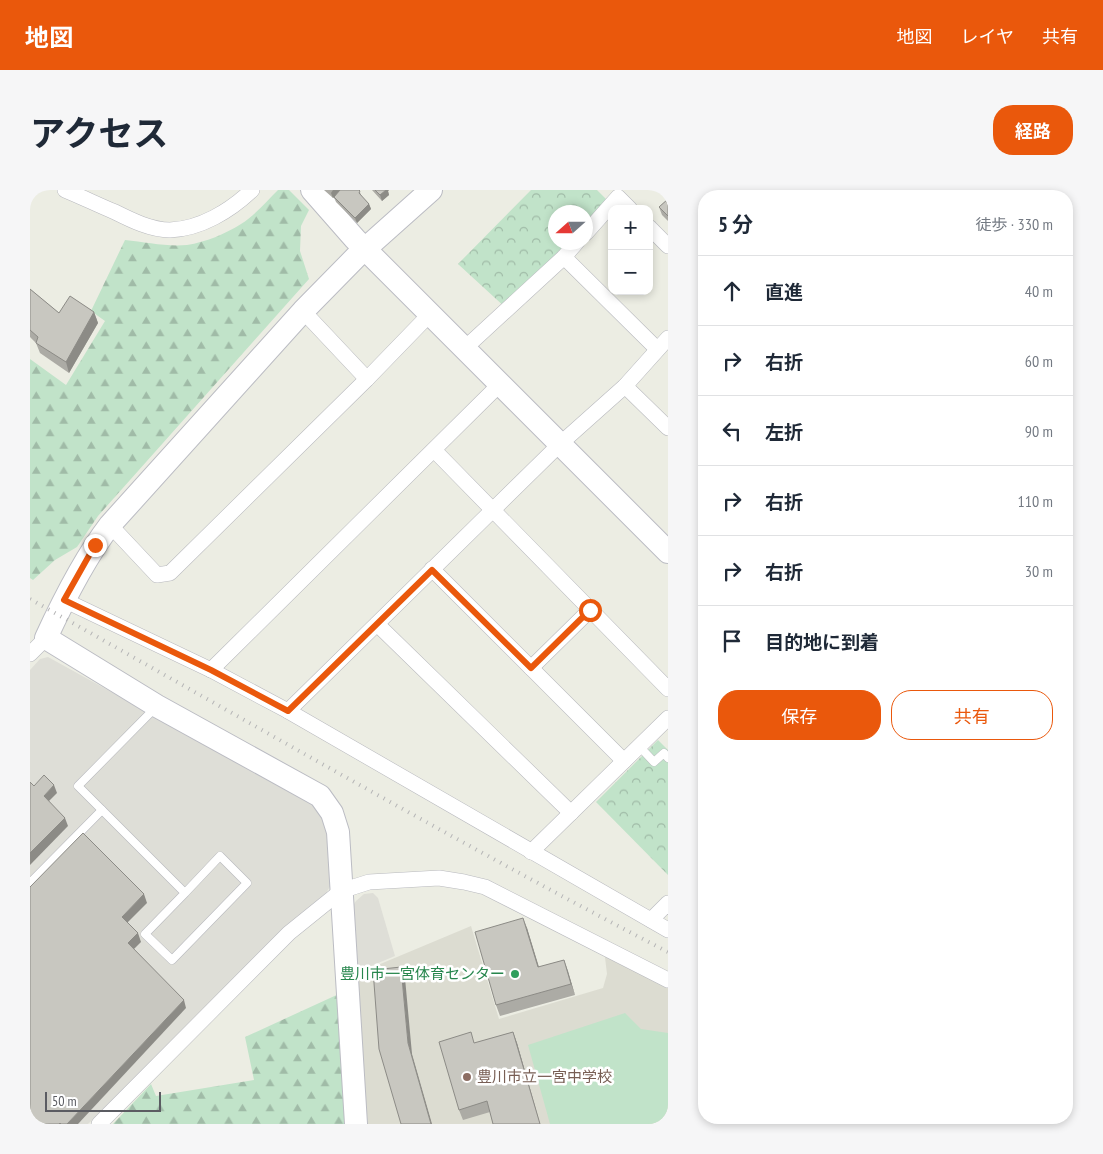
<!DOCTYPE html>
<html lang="ja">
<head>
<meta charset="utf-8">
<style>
  body { margin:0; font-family:"PT Sans Narrow","Noto Sans JP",sans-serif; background:#f6f6f7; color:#1f2937 }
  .controls { position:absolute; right:15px; top:15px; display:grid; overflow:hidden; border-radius:10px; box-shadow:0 2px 8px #0003 }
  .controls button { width:45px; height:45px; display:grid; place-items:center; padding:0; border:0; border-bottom:1px solid #e0e1e3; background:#fff; color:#1f2937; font:25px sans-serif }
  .compass { position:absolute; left:518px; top:15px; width:45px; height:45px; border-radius:50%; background:#fff; box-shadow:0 2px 8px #0003; rotate:249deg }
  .scale { position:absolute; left:15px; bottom:12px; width:116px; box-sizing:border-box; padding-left:5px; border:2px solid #5b5c62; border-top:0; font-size:14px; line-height:18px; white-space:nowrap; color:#5b5c62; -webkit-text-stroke:4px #fff; paint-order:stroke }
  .stop { position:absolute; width:15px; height:15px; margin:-11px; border:4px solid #ea580c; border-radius:50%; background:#fff }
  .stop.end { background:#ea580c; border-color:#fff; box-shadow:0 1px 5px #0008 }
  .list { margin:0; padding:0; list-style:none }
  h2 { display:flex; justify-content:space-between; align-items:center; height:65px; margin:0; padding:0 20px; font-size:21px }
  h2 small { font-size:16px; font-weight:400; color:#747a83 }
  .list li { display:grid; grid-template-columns:32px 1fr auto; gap:15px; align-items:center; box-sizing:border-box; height:70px; padding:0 20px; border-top:1px solid #e0e1e3 }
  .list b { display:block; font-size:19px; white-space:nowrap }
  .list em { font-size:16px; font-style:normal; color:#747a83 }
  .actions { display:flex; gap:10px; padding:15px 20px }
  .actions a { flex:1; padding:11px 0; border:1px solid #ea580c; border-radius:20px; text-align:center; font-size:18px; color:#ea580c }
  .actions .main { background:#ea580c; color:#fff }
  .icon { flex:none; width:28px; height:28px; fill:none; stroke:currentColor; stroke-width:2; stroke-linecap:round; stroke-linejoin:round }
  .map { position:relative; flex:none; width:638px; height:934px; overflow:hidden; border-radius:20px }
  header { display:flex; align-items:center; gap:30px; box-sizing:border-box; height:70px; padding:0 25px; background:#ea580c; color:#fff }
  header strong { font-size:24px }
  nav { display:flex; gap:28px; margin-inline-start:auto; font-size:18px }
  .intro { display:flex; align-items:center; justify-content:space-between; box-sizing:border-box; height:120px; padding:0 30px }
  h1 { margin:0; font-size:35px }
  .button { padding:12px 22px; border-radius:20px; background:#ea580c; color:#fff; font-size:18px; font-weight:700 }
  main { display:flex; gap:30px; padding:0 30px }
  aside { flex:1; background:#fff; border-radius:20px; box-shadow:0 2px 8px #0003 }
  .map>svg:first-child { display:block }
  .industrial { fill:#deded7 }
  .education { fill:#dcdcd1 }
  .green { fill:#c1e3c9 }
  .forest { fill:url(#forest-firs) }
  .park { fill:url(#park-crowns) }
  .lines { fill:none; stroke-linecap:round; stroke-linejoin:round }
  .lane-casing { stroke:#b8b9be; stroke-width:9 }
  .street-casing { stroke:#b8b9be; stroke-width:16 }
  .secondary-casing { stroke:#bbbcc3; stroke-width:24 }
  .lane { stroke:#fff; stroke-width:8 }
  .street { stroke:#fff; stroke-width:15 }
  .secondary { stroke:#fff; stroke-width:22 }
  .rail { stroke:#b5b5b6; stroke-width:4; stroke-dasharray:1 6; stroke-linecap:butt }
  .wall { fill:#acaba5 }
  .shaded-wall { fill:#8c8b86 }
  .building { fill:#c8c7c0; stroke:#8c8b86 }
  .route { stroke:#ea580c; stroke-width:6 }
  .leisure-dot { fill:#2e9e5b; stroke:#fff; stroke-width:2 }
  .education-dot { fill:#8d6e63; stroke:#fff; stroke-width:2 }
  .labels { text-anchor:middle; stroke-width:5; stroke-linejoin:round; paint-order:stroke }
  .leisure-label { font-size:15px; fill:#27864d; stroke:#fff; text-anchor:end }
  .education-label { font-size:15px; fill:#785e54; stroke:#fff; text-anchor:start }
</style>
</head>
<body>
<header>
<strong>地図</strong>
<nav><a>地図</a><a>レイヤ</a><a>共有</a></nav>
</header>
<div class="intro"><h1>アクセス</h1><a class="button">経路</a></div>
<main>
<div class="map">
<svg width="638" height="934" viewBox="0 0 638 934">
  <defs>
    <pattern id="forest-firs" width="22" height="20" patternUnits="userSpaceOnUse" patternTransform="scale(1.25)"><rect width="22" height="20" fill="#c1e3c9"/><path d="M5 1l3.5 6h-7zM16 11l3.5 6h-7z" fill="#a0bba7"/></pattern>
    <pattern id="park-crowns" width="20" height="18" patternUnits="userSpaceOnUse" patternTransform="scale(1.25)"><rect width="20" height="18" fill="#c1e3c9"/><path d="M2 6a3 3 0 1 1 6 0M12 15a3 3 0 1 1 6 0" fill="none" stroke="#a0bba7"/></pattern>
  </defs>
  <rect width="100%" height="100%" fill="#ecede3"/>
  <g class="industrial">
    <polygon points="18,467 288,616 299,636 301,695 296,703 288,712 251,743 58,934 0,934 0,480 10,469"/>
    <polygon points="343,703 348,708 365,766 324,783 322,717 326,711 334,704"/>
  </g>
  <polygon class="education" points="441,736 469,829 573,798 577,784 574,759 638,794 638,934 338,934 324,785"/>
  <polygon class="green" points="595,823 611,839 638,843 638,934 520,934 498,855"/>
  <g class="forest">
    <path d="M248 0H259L279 20 271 36 270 61 279 89 68 326 47 357 25 370 3 390 0 388V169L36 195 75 131 61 121 95 50C115 52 137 57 157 55 176 52 195 44 211 34 225 25 236 12 248 0Z"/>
    <polygon points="311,803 317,934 83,934 121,894 126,906 224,890 215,847"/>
  </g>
  <g class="park">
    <polygon points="501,0 567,0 579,12 556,37 556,22 526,22 526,52 540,53 477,119 428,74"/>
    <polygon points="628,550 638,560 638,685 566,612"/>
  </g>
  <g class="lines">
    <g class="lane-casing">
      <g id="lane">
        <polyline points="126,517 48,596 155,703 190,666 217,693 142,770 115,744 155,703"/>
        <polyline points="609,556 624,572 634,563 638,568"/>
        <polyline points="0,693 72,620"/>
      </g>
    </g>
    <g class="street-casing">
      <g id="street">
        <path d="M35 0C52 7 68 15 85 22 101 30 121 40 140 40 170 39 200 21 222 0"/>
        <polyline points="619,37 638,56"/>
        <polyline points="556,43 588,7 600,19"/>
        <polyline points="534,67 627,159"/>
        <polyline points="273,121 337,189"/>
        <polyline points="434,159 534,67 547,52"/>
        <polyline points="595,196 638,238"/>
        <polyline points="404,260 638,499"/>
        <polyline points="80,335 127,385 140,383 337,189 399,125"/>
        <polyline points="402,379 594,571"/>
        <polyline points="34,410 181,480 258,521 638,740"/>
        <polyline points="347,434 541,623"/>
        <polyline points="0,464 16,448"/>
        <polyline points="501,478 560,420"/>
        <polyline points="181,480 469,195"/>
        <polyline points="258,521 530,254 595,196 638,148"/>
        <polyline points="501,662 638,528"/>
        <polyline points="621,730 638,713"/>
        <polyline points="69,934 259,743 311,701 339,692 409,688 434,692 455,697 638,790"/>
      </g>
    </g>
    <g class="secondary-casing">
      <g id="secondary">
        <polyline points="282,0 325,49 638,362"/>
        <path d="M326 934 308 642 302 623 290 606 127 516 16 448C34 409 54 369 80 335L273 121 326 67 401 0"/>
      </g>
    </g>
    <use href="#lane" class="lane"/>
    <use href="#street" class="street"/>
    <use href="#secondary" class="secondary"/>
    <path class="rail" d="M0 409C212 528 422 650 638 762"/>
  </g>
  <g class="wall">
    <polygon points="294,0 329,0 332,7 339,14 341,19 327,33 306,12 304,7 303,8"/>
    <polygon points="342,0 359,0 358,1 359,5 352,11"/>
    <polygon points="638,9 638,31 632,25 629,17"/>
    <polygon points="0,99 29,123 64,122 68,133 39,183 10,163 6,153 0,147"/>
    <polygon points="497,738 509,777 534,770 545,805 470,826 466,815"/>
    <polygon points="483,842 487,853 510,934 463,934 460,922 433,930 429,920 445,853"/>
  </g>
  <g class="shaded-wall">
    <polygon points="303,0 311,0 303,8 301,3"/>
    <polygon points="356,0 359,0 358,1 359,5 352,11 350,5"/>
    <polygon points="339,14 341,19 327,33 325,28"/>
    <polygon points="64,122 68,133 39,183 36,172"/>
    <polygon points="24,595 27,603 16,614 14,606"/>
    <polygon points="35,628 38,636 0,675 0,663"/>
    <polygon points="114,704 117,713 95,735 92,727"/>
    <polygon points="493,728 497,738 512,788 508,777"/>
    <polygon points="108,743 111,752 101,762 98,753"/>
    <polygon points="534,770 538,781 545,805 541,794"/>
    <polygon points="371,777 375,788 382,864 402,934 401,934 378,853"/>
    <polygon points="154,810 156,818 48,934 37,934"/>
    <polygon points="483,842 487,853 510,934"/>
  </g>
  <g class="building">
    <polygon points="310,0 329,0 330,1 329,3 339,14 325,28 304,7"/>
    <polygon points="345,0 356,0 350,5"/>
    <polygon points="638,9 638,26 629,17"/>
    <polygon points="0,99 29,123 40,106 64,122 36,172 6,153 8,147 0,140"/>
    <polygon points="14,585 24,595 14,606 35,628 0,663 0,592 4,596"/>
    <polygon points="53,643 114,704 92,727 108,743 98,753 154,810 37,934 31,934 30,933 29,934 0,934 0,697"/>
    <polygon points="493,728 508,777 534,770 541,794 466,815 445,742"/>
    <polygon points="371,777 378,853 401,934 371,934 349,859 343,780"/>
    <polygon points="441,842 444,853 483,842 510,934 463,934 457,911 429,920 409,852"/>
  </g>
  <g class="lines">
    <polyline class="route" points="65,355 34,410 181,480 258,521 402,380 501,478 560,420"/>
  </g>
  <circle class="leisure-dot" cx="485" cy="784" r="5"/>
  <circle class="education-dot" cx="437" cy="887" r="5"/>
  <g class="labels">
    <g class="leisure-label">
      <text x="475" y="789">豊川市一宮体育センター</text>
    </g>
    <g class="education-label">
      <text x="447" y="892">豊川市立一宮中学校</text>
    </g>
  </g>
</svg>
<div class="controls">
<button>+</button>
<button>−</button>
</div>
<svg class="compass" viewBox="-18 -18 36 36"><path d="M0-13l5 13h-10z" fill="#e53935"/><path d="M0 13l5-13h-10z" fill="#747a83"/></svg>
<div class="scale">50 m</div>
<div class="stop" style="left:560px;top:420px"></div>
<div class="stop end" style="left:65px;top:355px"></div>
</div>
<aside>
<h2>5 分<small>徒歩 · 330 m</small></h2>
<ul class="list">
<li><svg class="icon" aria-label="ahead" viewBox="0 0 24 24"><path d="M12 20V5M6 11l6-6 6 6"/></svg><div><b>直進</b></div><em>40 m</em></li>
<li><svg class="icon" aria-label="right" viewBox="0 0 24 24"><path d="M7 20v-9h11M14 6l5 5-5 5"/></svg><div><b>右折</b></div><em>60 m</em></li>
<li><svg class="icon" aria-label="left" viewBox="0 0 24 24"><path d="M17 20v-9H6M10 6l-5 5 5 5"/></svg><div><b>左折</b></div><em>90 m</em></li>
<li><svg class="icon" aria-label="right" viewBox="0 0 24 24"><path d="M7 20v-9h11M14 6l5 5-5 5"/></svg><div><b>右折</b></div><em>110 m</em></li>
<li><svg class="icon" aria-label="right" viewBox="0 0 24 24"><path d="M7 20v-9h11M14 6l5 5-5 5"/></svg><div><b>右折</b></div><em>30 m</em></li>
<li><svg class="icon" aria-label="arrive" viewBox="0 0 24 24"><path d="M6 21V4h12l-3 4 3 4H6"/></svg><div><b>目的地に到着</b></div></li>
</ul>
<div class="actions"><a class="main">保存</a><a>共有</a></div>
</aside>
</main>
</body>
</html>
